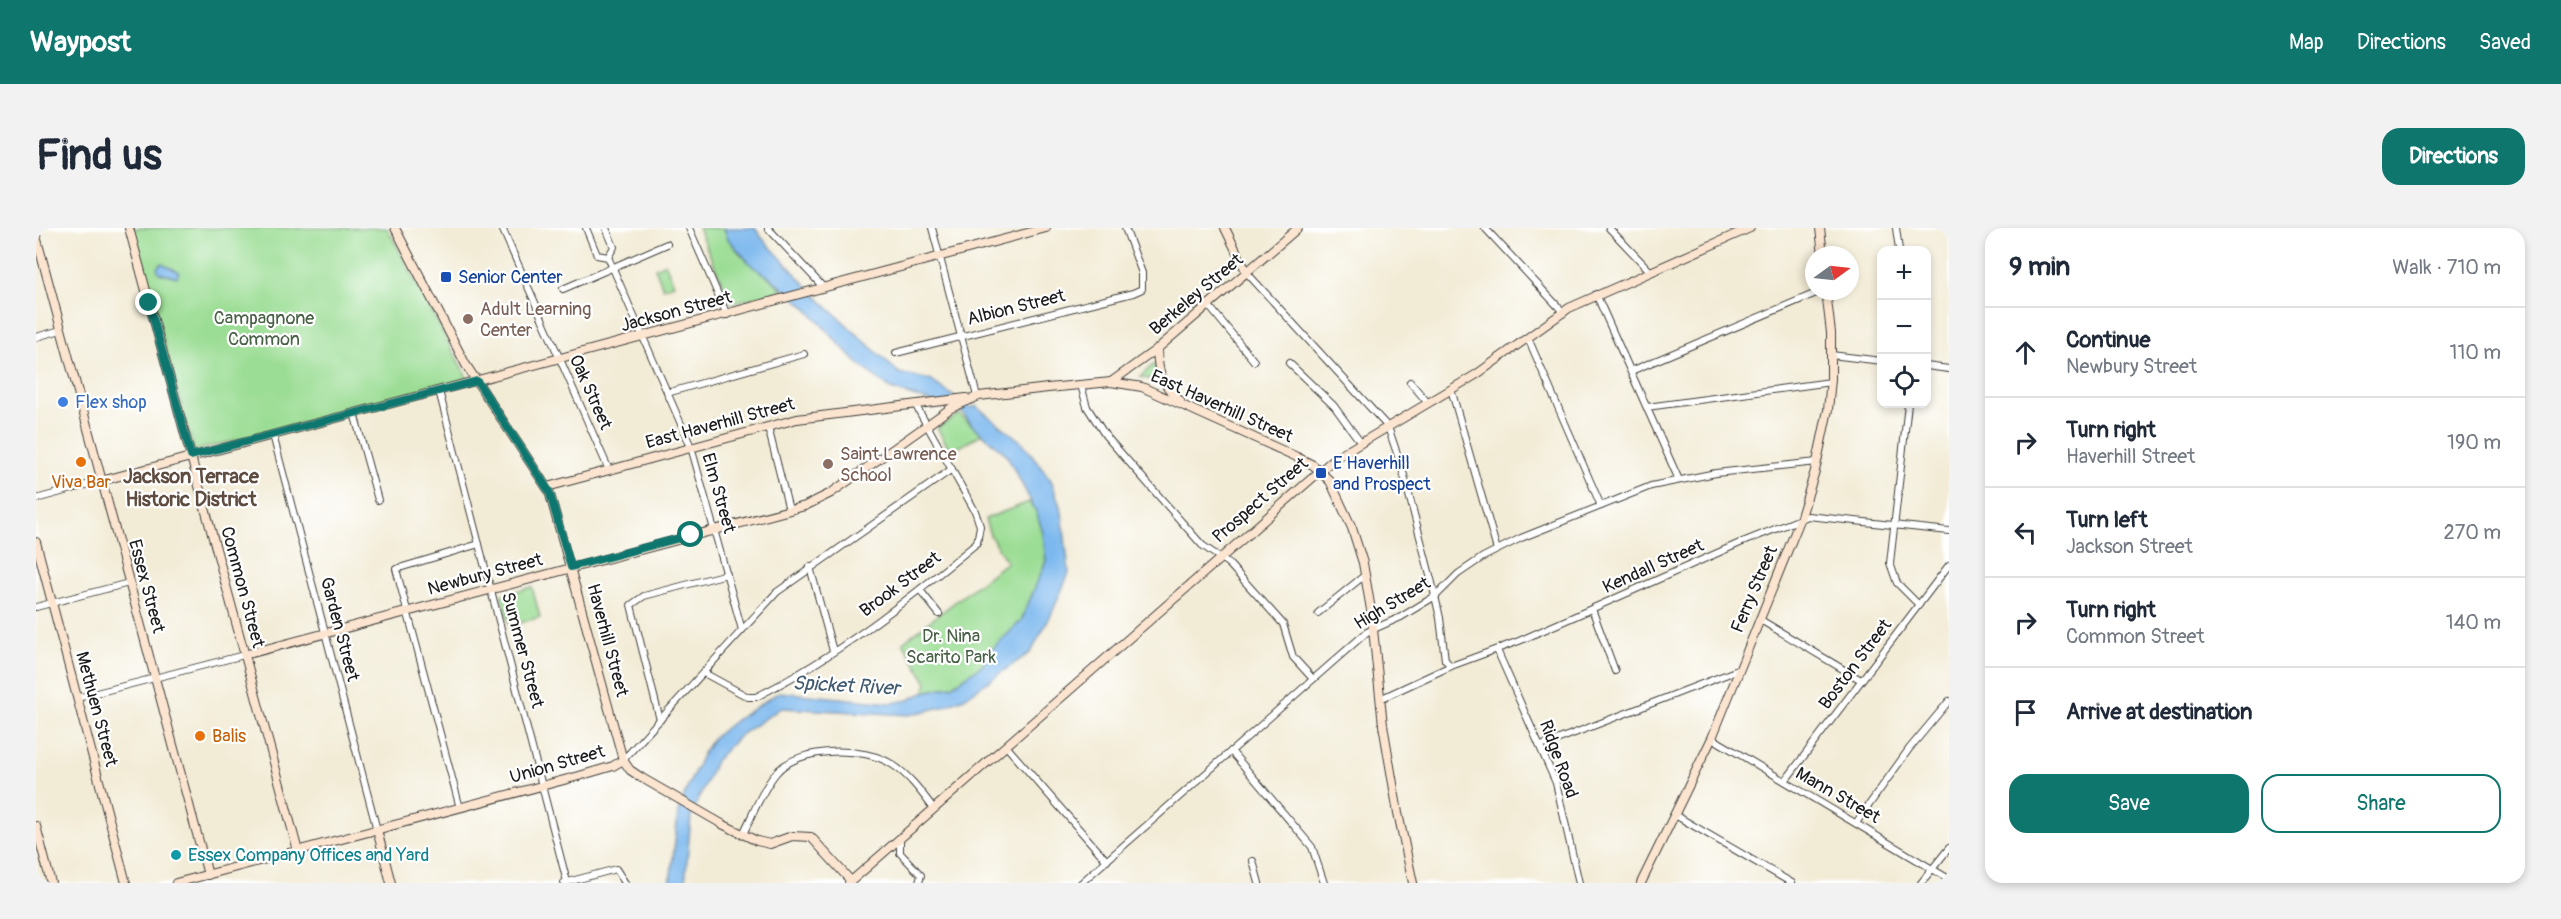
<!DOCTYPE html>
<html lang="en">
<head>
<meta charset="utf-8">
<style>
  body { margin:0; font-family:Pangolin,sans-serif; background:#f2f2f3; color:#1f2937 }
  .controls { position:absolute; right:18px; top:18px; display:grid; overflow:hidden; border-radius:12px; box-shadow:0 3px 9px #0003 }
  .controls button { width:54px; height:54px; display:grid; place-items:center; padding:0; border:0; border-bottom:2px solid #e0e1e3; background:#fff; color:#1f2937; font:30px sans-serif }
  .compass { position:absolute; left:1769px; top:18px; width:54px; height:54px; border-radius:50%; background:#fff; box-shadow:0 3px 9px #0003; rotate:75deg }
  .stop { position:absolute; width:18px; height:18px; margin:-14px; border:4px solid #0f766e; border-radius:50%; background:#fff }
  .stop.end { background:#0f766e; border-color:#fff; box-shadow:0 2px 6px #0008 }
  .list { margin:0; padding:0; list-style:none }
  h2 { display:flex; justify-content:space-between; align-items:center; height:78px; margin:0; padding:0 24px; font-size:26px }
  h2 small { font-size:20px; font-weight:400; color:#747a83 }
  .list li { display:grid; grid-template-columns:39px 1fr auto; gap:18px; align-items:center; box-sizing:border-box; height:90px; padding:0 24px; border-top:2px solid #e0e1e3 }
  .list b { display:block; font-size:22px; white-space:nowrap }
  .list p { margin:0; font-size:20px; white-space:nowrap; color:#747a83 }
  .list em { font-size:20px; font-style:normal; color:#747a83 }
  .actions { display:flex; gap:12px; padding:18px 24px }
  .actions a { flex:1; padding:14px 0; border:2px solid #0f766e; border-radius:18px; text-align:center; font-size:21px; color:#0f766e }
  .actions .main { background:#0f766e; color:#fff }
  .icon { flex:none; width:33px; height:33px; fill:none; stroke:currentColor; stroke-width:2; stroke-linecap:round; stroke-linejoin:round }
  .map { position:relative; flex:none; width:1913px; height:655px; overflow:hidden; border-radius:18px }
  header { display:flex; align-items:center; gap:36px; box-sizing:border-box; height:84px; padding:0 30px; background:#0f766e; color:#fff }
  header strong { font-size:28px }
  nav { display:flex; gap:33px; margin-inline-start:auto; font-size:21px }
  .intro { display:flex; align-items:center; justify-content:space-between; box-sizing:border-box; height:144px; padding:0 36px }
  h1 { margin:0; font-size:42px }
  .button { padding:15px 27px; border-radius:18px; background:#0f766e; color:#fff; font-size:21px; font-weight:700 }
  main { display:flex; gap:36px; padding:0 36px }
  aside { flex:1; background:#fff; border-radius:18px; box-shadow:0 3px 9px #0003 }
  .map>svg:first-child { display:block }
  .green { fill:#9bdd94; stroke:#5c7c58; stroke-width:1.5 }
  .water { fill:#7bb8ee; stroke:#4c6a85; stroke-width:1.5 }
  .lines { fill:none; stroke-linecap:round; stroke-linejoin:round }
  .street-casing { stroke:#3c3b38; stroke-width:8 }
  .secondary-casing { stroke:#3c3b38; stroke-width:10 }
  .street { stroke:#fff; stroke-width:6 }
  .secondary { stroke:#fce5d0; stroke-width:8 }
  .route { stroke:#0f766e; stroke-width:8 }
  .transit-dot { fill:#1a4fb4; stroke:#fff; stroke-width:2 }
  .education-dot { fill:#8d6e63; stroke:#fff; stroke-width:2 }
  .shop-dot { fill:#3f7fe0; stroke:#fff; stroke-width:2 }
  .food-dot { fill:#e8710a; stroke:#fff; stroke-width:2 }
  .culture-dot { fill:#0f9aa8; stroke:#fff; stroke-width:2 }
  .labels { text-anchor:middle; stroke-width:4.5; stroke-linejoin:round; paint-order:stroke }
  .transit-label { font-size:18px; fill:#164399; stroke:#fff; text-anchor:start }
  .street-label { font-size:18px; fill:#1c1c1c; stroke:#fff }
  .education-label { font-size:18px; fill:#785e54; stroke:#fff; text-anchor:start }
  .park-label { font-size:18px; fill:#486046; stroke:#fff }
  .shop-label { font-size:18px; fill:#366cbe; stroke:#fff; text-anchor:start }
  .food-label { font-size:18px; fill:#c56008; stroke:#fff }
  .culture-label { font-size:18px; fill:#0d838f; stroke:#fff; text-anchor:start }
  .neighbourhood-label { font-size:20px; font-weight:bold; fill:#5e4c40; stroke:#fff }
  .water-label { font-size:20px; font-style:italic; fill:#425a70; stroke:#fff }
</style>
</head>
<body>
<header>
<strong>Waypost</strong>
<nav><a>Map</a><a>Directions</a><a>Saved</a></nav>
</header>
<div class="intro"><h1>Find us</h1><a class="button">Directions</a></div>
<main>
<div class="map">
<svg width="1913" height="655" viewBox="0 0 1913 655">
  <rect width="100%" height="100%" fill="#fff"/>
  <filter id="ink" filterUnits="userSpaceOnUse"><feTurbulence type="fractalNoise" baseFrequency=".0167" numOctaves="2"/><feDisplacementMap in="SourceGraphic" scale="12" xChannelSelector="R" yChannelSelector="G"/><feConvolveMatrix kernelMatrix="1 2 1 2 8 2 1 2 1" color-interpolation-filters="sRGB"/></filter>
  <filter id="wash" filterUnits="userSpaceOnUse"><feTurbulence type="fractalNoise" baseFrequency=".008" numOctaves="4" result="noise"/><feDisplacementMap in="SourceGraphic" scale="24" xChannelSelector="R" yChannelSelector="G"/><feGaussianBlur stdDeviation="1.35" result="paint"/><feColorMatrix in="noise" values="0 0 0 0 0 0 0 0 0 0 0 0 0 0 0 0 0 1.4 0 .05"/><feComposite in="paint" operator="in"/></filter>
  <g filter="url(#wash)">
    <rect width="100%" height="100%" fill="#f2ebd5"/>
    <g class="green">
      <polygon points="96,0 351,0 433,153 158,223"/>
      <path d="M662 0H688C699 31 727 40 747 63L695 75Z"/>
      <polygon points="629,35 638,56 627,60 619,40"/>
      <polygon points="1117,137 1119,137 1122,153 1104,149"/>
      <polygon points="923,186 946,206 915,224 901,200"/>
      <polygon points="993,274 1000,283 1007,305 1010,333 985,393 948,436 916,458 888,464 891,455 867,414 971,334 954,307 949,291"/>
      <polygon points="496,359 504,389 474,398 465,367"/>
    </g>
    <g class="water">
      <polygon points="688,0 719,0 726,10 785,73 863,145 894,152 935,180 940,178 987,215 1015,252 1026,284 1033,345 1015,387 995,424 928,470 906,479 873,487 745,480 703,508 680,532 655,588 649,655 634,655 642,587 649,565 666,527 677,510 694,496 743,464 854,475 873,472 888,464 916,458 948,436 949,428 985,393 1010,333 1007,305 1000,283 970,226 936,197 926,184 855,161 820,134 768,78 734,49 717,39 692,11"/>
      <polygon points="126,35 143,44 141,49 123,45 121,39"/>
    </g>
  </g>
  <g filter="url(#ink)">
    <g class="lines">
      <g class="street-casing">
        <g id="street">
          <polyline points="466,0 573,242"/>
          <polyline points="550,0 561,27 572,29"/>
          <polyline points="570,0 578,19 572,29"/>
          <polyline points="653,0 691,87"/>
          <polyline points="732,0 788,60"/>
          <polyline points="896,0 941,168"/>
          <polyline points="1449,0 1528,85"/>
          <polyline points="1573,0 1614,43"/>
          <polyline points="1860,0 1863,22"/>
          <polyline points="572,29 655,219 706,402"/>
          <polyline points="1211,45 1352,199 1366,240 1396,355 1404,390 1409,432 1415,438"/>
          <polyline points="527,61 631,16"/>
          <polyline points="1560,66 1643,252"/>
          <polyline points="1173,78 1218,133"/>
          <polyline points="0,109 25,102"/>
          <polyline points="1492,110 1565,278"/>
          <polyline points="860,125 1097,65 1106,61 1106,45 1089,0"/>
          <polyline points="1795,127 1846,133"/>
          <polyline points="1253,135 1298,178 1325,215"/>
          <polyline points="1890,138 1913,141"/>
          <polyline points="1595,143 1785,63"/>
          <polyline points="1374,154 1392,175"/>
          <polyline points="1045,157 1051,179 1069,207 1166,317 1193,336 1247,396 1257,429 1277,451"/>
          <polyline points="1415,161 1461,322"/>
          <polyline points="403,163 531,654"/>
          <polyline points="631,165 768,126"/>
          <polyline points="1872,176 1854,335 1861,355 1883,377"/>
          <polyline points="1611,179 1795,154"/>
          <polyline points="318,185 342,272"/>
          <polyline points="732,199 753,282"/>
          <polyline points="237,207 341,602"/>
          <polyline points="0,271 65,253"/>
          <polyline points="774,339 797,423"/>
          <polyline points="884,362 903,386"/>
          <polyline points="0,379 93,355"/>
          <polyline points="1556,381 1579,443"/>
          <polyline points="1282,385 1329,347"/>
          <polyline points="1723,391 1825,452"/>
          <polyline points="1461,422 1520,555 1543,655"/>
          <path d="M668 445 712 469H720C800 429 872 372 941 315L944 298 939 283 879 176"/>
          <polyline points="41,470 208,427"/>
          <polyline points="1344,471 1415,438 1483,413 1704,315 1772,288 1913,303"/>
          <polyline points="624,492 595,377 608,368 691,346"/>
          <polyline points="1676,510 1913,651"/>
          <polyline points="970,518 1071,633"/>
          <polyline points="1505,518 1702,442"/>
          <polyline points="1195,523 1276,619 1288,655"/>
          <polyline points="587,532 741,364 916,241"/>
          <polyline points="1749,553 1913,337"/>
          <polyline points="424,580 360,341 443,316"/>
          <polyline points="1639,587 1756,655"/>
          <polyline points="1820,595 1873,521 1913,473"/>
          <path d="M707 606C717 586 726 562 740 545 762 518 830 518 857 537 874 548 886 565 898 581"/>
          <polyline points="864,610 864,625 885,647 883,655"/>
          <polyline points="1217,633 1223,655"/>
          <polyline points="528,655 580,641 589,655"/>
          <polyline points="1045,655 1331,404 1365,389 1401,367 1422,346 1447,329 1485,310 1615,258 1680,245 1781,234"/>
          <polyline points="1885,655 1913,620"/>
        </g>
      </g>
      <g class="secondary-casing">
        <g id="secondary">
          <polyline points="93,0 262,623"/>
          <polyline points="359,0 430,137 513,263 587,532 594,542 606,550 686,596 721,613 734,616 756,608 775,609 815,653"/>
          <polyline points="1189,0 1211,45"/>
          <polyline points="1784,0 1787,27"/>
          <polyline points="0,8 172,647"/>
          <path d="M1121 121C1122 147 1126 155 1144 173"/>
          <polyline points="1075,154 1121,121 1262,0"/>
          <polyline points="65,253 1010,0"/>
          <polyline points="511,259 761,191 930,170"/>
          <polyline points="0,314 90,655"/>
          <polyline points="208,427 769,278 795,265 915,180 943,168 1012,160 1075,154 1106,159 1261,229 1277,237 1294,253 1316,300 1327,335 1335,382 1347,497 1362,585 1377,655"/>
          <polyline points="0,598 15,655"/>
          <polyline points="341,602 355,655"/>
          <polyline points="140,655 543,548 577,538 587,532"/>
          <polyline points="813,655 1298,231 1441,146 1533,80 1714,0"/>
          <polyline points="1605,655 1676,510 1764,292 1779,243 1792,182 1795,151 1795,105 1790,63"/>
        </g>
      </g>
      <use href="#street" class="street"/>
      <use href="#secondary" class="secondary"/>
    </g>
  </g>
  <g class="lines" filter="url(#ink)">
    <polyline class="route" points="113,75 155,228 441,153 513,263 535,339 655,307"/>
  </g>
  <g class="transit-dot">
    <rect x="404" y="43" width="12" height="12" rx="3"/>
    <rect x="1279" y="239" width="12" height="12" rx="3"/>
  </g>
  <g class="education-dot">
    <circle cx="432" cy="91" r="6"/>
    <circle cx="792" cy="236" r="6"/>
  </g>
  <circle class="shop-dot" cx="27" cy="174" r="6"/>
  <g class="food-dot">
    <circle cx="45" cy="234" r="6"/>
    <circle cx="164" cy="508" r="6"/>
  </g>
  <circle class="culture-dot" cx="140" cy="627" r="6"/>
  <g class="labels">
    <g class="transit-label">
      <text x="422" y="55">Senior Center</text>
      <text x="1297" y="241">E Haverhill<tspan x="1297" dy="21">and Prospect</tspan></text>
    </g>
    <g class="street-label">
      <text transform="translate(1160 66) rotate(-40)" y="6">Berkeley Street</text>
      <text transform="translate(980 79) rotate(-14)" y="6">Albion Street</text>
      <text transform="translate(640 83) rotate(-15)" y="6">Jackson Street</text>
      <text transform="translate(555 164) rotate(66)" y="6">Oak Street</text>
      <text transform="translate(1186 178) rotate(24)" y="6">East Haverhill Street</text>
      <text transform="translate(684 195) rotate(-15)" y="6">East Haverhill Street</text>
      <text transform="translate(683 265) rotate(74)" y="6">Elm Street</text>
      <text transform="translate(1224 272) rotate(-41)" y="6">Prospect Street</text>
      <text transform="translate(1617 338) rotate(-24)" y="6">Kendall Street</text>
      <text transform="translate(449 346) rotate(-15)" y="6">Newbury Street</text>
      <text transform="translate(864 356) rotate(-37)" y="6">Brook Street</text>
      <text transform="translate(111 358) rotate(75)" y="6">Essex Street</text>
      <text transform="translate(207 359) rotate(75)" y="6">Common Street</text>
      <text transform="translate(1718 361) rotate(-67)" y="6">Ferry Street</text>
      <text transform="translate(1356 375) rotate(-31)" y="6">High Street</text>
      <text transform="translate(304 401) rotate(75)" y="6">Garden Street</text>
      <text transform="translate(572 412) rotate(75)" y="6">Haverhill Street</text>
      <text transform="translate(487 422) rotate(75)" y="6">Summer Street</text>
      <text transform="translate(1819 436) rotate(-53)" y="6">Boston Street</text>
      <text transform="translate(61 481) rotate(75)" y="6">Methuen Street</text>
      <text transform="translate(1523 531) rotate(70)" y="6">Ridge Road</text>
      <text transform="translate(521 536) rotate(-16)" y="6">Union Street</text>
      <text transform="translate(1802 567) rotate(30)" y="6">Mann Street</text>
    </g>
    <g class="education-label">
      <text x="444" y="87">Adult Learning<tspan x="444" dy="21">Center</tspan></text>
      <text x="804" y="232">Saint Lawrence<tspan x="804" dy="21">School</tspan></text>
    </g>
    <g class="park-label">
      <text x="228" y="96">Campagnone<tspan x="228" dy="21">Common</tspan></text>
      <text x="915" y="414">Dr. Nina<tspan x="915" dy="21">Scarito Park</tspan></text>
    </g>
    <g class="shop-label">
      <text x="39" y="180">Flex shop</text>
    </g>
    <g class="food-label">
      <text x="45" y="260">Viva Bar</text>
      <text x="176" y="514" text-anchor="start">Balis</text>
    </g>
    <g class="culture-label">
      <text x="152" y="633">Essex Company Offices and Yard</text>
    </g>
    <g class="neighbourhood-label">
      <text x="155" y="255">Jackson Terrace<tspan x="155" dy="23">Historic District</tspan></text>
    </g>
    <g class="water-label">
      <text transform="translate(810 457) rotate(3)" y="7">Spicket River</text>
    </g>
  </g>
</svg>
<div class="controls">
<button>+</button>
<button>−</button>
<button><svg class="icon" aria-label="locate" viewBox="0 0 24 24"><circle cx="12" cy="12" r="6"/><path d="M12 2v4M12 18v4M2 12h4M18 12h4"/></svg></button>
</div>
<svg class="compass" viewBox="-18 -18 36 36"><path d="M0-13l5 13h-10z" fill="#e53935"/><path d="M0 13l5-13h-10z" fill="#747a83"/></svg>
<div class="stop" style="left:655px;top:307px"></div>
<div class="stop end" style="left:113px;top:75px"></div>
</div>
<aside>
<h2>9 min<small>Walk · 710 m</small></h2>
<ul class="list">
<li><svg class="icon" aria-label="ahead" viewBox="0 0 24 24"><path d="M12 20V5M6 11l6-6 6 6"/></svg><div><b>Continue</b><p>Newbury Street</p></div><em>110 m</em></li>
<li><svg class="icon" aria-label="right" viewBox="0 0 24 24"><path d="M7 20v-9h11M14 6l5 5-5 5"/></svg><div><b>Turn right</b><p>Haverhill Street</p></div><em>190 m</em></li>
<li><svg class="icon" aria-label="left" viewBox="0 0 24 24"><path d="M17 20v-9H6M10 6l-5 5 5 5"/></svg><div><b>Turn left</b><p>Jackson Street</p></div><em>270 m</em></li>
<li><svg class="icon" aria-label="right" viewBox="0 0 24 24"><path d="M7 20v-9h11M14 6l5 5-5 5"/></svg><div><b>Turn right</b><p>Common Street</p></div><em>140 m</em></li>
<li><svg class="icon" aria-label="arrive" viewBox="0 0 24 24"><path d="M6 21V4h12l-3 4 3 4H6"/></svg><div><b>Arrive at destination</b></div></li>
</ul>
<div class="actions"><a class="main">Save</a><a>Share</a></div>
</aside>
</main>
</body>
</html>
